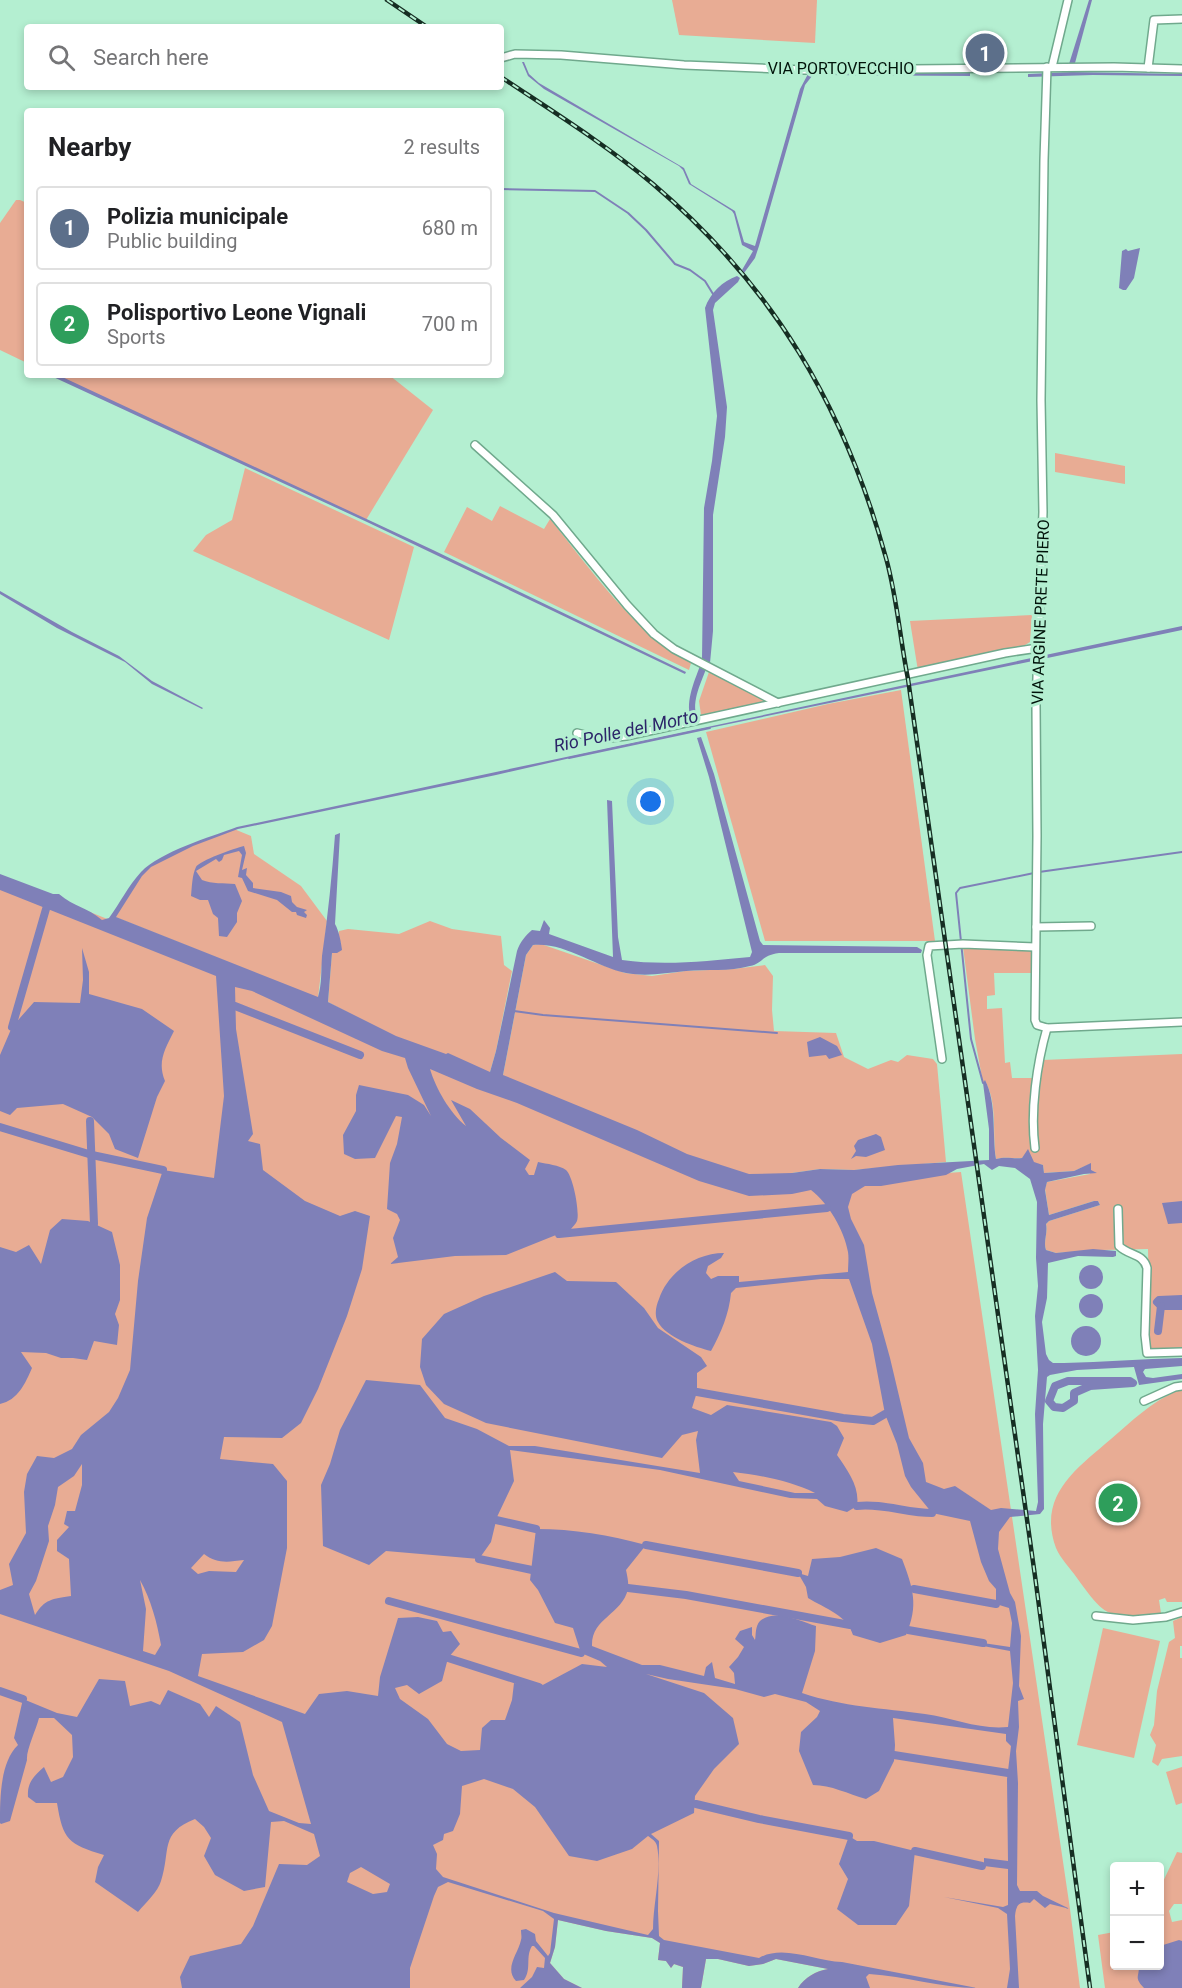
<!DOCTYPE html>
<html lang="en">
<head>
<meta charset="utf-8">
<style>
  body { margin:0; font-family:Roboto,sans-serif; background:#f2f2f2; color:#202124 }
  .controls { position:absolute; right:18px; bottom:18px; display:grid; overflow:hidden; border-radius:6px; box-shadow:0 3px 9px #0003 }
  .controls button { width:54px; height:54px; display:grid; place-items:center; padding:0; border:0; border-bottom:2px solid #e0e0e0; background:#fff; color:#202124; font:30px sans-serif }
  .you { position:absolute; left:651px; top:802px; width:21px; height:21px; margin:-15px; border:4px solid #fff; border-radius:50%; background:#1a73e8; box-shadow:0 0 0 9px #1a73e833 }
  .badge { display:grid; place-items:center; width:39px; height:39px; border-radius:50%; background:#c2499b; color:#fff; font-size:20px; font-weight:700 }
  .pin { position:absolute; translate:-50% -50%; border:3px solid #fff; box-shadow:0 2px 6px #0006 }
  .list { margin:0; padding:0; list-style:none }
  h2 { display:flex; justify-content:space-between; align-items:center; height:78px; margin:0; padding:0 24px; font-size:26px }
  h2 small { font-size:20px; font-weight:400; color:#757577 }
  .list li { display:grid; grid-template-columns:39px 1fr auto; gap:18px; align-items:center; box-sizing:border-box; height:84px; margin:0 12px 12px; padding:0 12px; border:2px solid #e0e0e0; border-radius:6px }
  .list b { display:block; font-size:22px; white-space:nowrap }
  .list p { margin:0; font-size:20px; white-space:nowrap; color:#757577 }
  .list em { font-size:20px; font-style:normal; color:#757577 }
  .icon { flex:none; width:33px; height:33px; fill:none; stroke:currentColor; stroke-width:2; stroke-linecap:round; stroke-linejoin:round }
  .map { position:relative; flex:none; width:1182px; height:1988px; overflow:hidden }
  .search { position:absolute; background:#fff; box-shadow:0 3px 9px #0003; left:24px; top:24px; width:480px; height:66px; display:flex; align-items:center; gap:15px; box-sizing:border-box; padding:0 21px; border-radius:6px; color:#757577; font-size:22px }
  .panel { position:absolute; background:#fff; box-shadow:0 3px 9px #0003; left:24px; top:108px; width:480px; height:270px; border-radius:6px }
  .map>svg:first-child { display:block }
  .green { fill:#e8ac94 }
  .water { fill:#7f80b8; fill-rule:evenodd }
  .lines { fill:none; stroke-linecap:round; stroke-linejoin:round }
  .stream { stroke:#7f80b8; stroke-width:2 }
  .canal { stroke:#7f80b8; stroke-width:8 }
  .street-casing { stroke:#70a98d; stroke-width:10 }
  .street { stroke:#fff; stroke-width:7 }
  .rail-casing { stroke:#162e23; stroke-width:4.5 }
  .rail { stroke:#b4efd1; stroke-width:2; stroke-dasharray:7; stroke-linecap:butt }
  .labels { text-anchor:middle; stroke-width:6; stroke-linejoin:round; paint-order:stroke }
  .street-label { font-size:16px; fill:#00130a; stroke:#b4efd1 }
  .water-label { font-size:18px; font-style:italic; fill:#2c2569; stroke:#b4efd1 }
</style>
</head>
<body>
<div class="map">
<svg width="1182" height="1988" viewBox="0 0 1182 1988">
  <rect width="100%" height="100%" fill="#b4efd1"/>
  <g class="green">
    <polygon points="672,0 817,0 815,43 679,35"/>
    <polygon points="16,200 20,200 27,203 27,363 0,350 0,223"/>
    <polygon points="53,375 389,375 433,410 366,520"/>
    <polygon points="1055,453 1125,466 1125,484 1055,472"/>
    <polygon points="245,468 414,547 389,640 193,551 206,535 232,520"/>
    <path d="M500 506 544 529 550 519C590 568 634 633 691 663L689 670 444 552 467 507 492 521Z"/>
    <polygon points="1032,615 1030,642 1020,648 918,671 910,621"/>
    <polygon points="709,672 768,701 701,715 699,701"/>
    <polygon points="901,690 935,941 765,941 706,732 828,704"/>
    <polygon points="234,829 251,836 254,854 301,886 327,921 318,998 115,917 146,868 183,848"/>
    <path d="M0 876 365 1022 328 1002 332 952 341 943 338 939 339 931 348 929 399 934 430 921 452 929 501 936 504 965 512 971 496 1051 490 1072 503 1075 526 955 533 945 541 944 625 973 652 976 685 971 733 969 765 965 773 976 772 1010 774 1031 836 1033 844 1057 868 1069 891 1060 898 1062 907 1055 933 1059 937 1064 946 1162 854 1170 820 1169 792 1173 781 1185 961 1172 1070 1909 1080 1988H798C805 1977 816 1971 828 1969L776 1959 763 1964 749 1966 718 1959H706L701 1988H682L683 1967 674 1964 671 1968 666 1961 658 1960 660 1943 652 1938 606 1931 558 1920 555 1947 550 1963 564 1979 582 1988H0Z"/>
    <path d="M963 947 1032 949 1031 973H994L995 995 987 996V1009L1002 1008 1005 1063 1010 1062 1012 1078H1039L1043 1060 1182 1054V1350L1150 1351 1148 1249 1102 1250 1056 1253 1046 1250C1043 1242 1048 1233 1046 1224L1049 1221 1100 1205 1098 1201H1094L1049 1215 1045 1189 1047 1182 1090 1174V1164L1074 1171 1044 1173 1043 1165 1034 1163 1028 1152 1022 1158C1013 1159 1006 1156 996 1159 992 1135 998 1103 985 1081L983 1083 975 1039Z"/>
    <path d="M1177 1391H1182V1602H1167L1165 1598 1159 1600 1161 1613C1109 1618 1108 1621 1077 1578 1071 1569 1060 1558 1056 1548 1037 1496 1076 1469 1111 1439 1132 1421 1151 1402 1177 1391Z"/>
    <polygon points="1182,1617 1182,1646 1180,1646 1180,1658 1182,1658 1182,1756 1162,1759 1158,1766 1152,1762 1156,1745 1150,1735 1154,1725 1157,1691 1169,1642 1175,1638 1173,1621"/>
    <polygon points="1103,1628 1160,1641 1134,1758 1077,1745"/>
    <polygon points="1182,1767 1182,1803 1176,1805 1166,1772"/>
    <polygon points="1177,1852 1182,1853 1182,1904 1174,1904 1169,1911 1172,1922 1182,1920 1182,1988 1105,1988 1098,1935 1114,1932 1114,1966 1160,1966 1160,1888"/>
  </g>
  <g class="water">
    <polygon points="1089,0 1092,0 1075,63 1069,64"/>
    <polygon points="522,62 524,62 529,74 539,83 684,168 691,184 735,211 744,242 755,246 800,89 808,74 819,71 970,73 970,76 820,75 812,76 805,85 759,246 755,258 744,273 742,270 753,251 742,245 734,214 732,211 689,184 683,170 679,166 544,89 528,76"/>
    <polygon points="1072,72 1182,74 1182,76 1093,75 1028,77 1028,74"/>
    <polygon points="1140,248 1134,278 1126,290 1123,290 1119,288 1122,251 1126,249 1128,251"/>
    <path d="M737 276 740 278 738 282 715 303 713 310 727 407 725 437 713 515V631L710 663 702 659 704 508 712 461 717 416 705 308C710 293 723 281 737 276Z"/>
    <polygon points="49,375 58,375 433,550 686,672 685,674 367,522"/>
    <polygon points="0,591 72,632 119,656 152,681 203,708 202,709 152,684 125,662 57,628 0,594"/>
    <path d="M1182 626V630L1163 634 632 744 496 775 238 829 193 846 151 867 142 876 116 917 318 997C322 984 321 970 322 956 328 915 332 875 335 835L340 833 335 924C339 931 341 942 342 950L337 953H332L328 1002 396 1036 446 1054 448 1053 490 1072 496 1051 517 951C520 942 525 936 532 930L540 931 544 920 550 928 549 934 613 957 607 800 612 801 618 937 622 960C666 966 706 961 750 957L752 952 709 777 697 738 701 737 714 774 760 941 763 945 917 947 922 950 921 953H779C762 955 763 963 750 966 729 972 707 969 686 971 665 973 647 977 626 973 596 967 565 942 533 945L526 955 503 1075 637 1130 687 1154 749 1174 792 1173 820 1169 854 1170 898 1165 989 1160V1129L983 1083 985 1080C997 1103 992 1134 996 1159 1006 1156 1013 1159 1022 1158L1028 1149 1034 1162 1043 1165 1044 1173 1074 1171 1091 1163V1170L1097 1173 1084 1174 1047 1182 1045 1190 1049 1215 1094 1201H1098L1100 1205 1049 1221 1046 1224C1048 1233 1043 1242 1046 1250L1056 1253 1093 1249 1116 1251V1256L1113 1257 1078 1256 1048 1263 1047 1298 1042 1322 1046 1354 1049 1360 1053 1363H1064C1103 1362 1142 1359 1182 1358V1366L1145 1369 1143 1372 1146 1377 1153 1378 1182 1374V1379L1139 1385 1134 1367 1077 1370 1050 1375 1047 1377 1043 1424 1044 1509 1040 1514 1010 1517 999 1532 998 1549 1010 1593 1015 1602 1021 1636 1019 1686 1024 1699 1018 1701 1019 1727 1016 1751 1018 1783 1017 1885 1020 1891H1037L1043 1896 1070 1909 1050 1904 1045 1908 1034 1899 1030 1903C1019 1901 1016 1905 1015 1916L1019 1988H1007L1010 1969 1007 1914 998 1908 944 1897 1003 1907 1008 1905V1869L984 1866V1858L1008 1861 1007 1779 1011 1746 1006 1741V1734L893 1718 895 1745 894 1761 879 1791 866 1799C848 1794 831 1785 813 1785L799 1751 801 1732 817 1717 820 1711 806 1702 775 1694 764 1697 735 1689 668 1679 646 1674 704 1693 733 1718 739 1744 714 1769 695 1796 694 1813 651 1834 659 1841 658 1911 659 1936 664 1940 759 1958C783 1944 815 1961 842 1962L977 1988C940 1988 905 1976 869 1974L866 1977 870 1988H798C805 1977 816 1971 828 1969L776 1959 763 1964 749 1966 718 1959H706L701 1988H682L683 1967 674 1964 671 1968 666 1961 658 1960 660 1943 652 1938 606 1931 558 1920 555 1947 550 1963 564 1979 582 1988H520L532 1977 537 1967 544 1968 545 1958 534 1946H532C525 1957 532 1969 524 1980L516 1981C504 1968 518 1954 521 1940 522 1937 521 1934 521 1930L526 1929 535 1934 536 1941 548 1956 550 1953 554 1919 543 1911 448 1882 438 1887 434 1896 410 1968V1988H182L180 1977 190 1956 241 1944 253 1926 279 1864 307 1865 320 1856 314 1834 284 1821 271 1822 265 1887 244 1891 215 1875 204 1856 211 1838 204 1827 195 1819C159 1833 171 1851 161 1881 158 1892 145 1903 138 1912L95 1882 98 1867 104 1855C68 1844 63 1840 57 1803H36L28 1797C27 1782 34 1776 44 1767L51 1782 63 1777 73 1757 72 1735 54 1718H39C36 1730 26 1750 27 1760L10 1821 1 1824 0 1823C0 1799 0 1762 18 1745L14 1738 23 1699 57 1713 77 1717 99 1679 125 1681 130 1706 151 1701 160 1705 168 1690 200 1704 209 1717 216 1706 240 1722 253 1775 269 1811 299 1823 311 1824 282 1722 169 1671 0 1614V1590L13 1585 9 1564 26 1533 24 1492 27 1474 37 1456 54 1458 72 1449 81 1435 109 1412 118 1398 130 1370 138 1281 147 1218 163 1170 214 1178 224 1096 216 976 0 890V874L53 894H59C74 907 87 907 102 920L109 918C120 903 128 886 141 872 160 852 210 837 237 827ZM235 987 252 991 382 1051 405 1058 408 1068 431 1116 424 1105 408 1095 359 1085 356 1095V1111L343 1135 344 1154 355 1159 375 1158 396 1116 402 1117 397 1144 390 1163 387 1209 397 1214 400 1220 393 1238 398 1257 390 1264 455 1256 506 1255 571 1229C573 1226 576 1224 577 1221 580 1212 573 1176 566 1170 559 1165 547 1164 538 1162L534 1175H529L525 1169 530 1160 501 1138 470 1109 451 1100 466 1126C450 1113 436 1089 430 1069L477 1089 517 1103 699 1181 749 1196 792 1194 811 1190C829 1204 844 1230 848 1252 849 1258 848 1266 848 1272L739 1282V1276H718L711 1279 706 1273 708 1266 721 1258 724 1253C696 1253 668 1272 659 1299 656 1306 654 1315 658 1322 666 1337 695 1347 711 1351 721 1333 729 1314 731 1293L736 1288 821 1279H849L872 1344 885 1414 897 1444 905 1476 911 1487 932 1513 970 1521 981 1562 989 1581 996 1589V1604L1009 1608 1012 1623 1010 1647 983 1643V1646L1010 1651 1013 1683 1008 1727C980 1730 953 1718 925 1714 883 1708 843 1707 802 1693L815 1651 816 1626C801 1621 774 1608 760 1621 755 1626 756 1635 755 1640L752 1635V1627L740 1631 735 1639 744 1647 738 1657 729 1667 734 1673 735 1684 715 1678 712 1662 706 1667 704 1676 660 1665H642L592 1646C591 1618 622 1615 628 1589 629 1583 627 1575 626 1570L646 1545C609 1535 574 1529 536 1529L530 1580 538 1590 555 1623 573 1628 581 1653 600 1661 607 1667 582 1664 539 1687 514 1683 512 1700 505 1720H491L482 1728 480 1750 461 1751 447 1744 428 1719 400 1699 395 1688 407 1685 419 1694 442 1681 448 1658 460 1644 451 1631 443 1632 437 1621 418 1617 398 1618 380 1677 378 1696 347 1691 319 1694 305 1714 198 1676 202 1654 243 1652 264 1640 272 1626 287 1548V1481L273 1464 220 1459 224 1437 282 1438 301 1423 318 1389 347 1316 362 1269 370 1216 355 1211 340 1216 305 1201 263 1170 260 1144 248 1141 253 1134 236 1029ZM984 1164 992 1170 999 1166 1015 1168 1030 1179 1037 1202 1036 1258 1038 1286 1035 1316 1038 1370 1035 1414 1038 1502 1036 1511 1001 1508 991 1510 955 1486 944 1489 926 1482 923 1463 909 1438 890 1358 872 1293 864 1245 851 1219 848 1207 852 1194 865 1186H881L946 1175 957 1169ZM82 1464V1485L75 1511H67L64 1524 69 1527 57 1540V1551L69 1559 71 1596C52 1599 45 1599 35 1615L29 1594 36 1581 49 1541 48 1526 55 1505 58 1487 74 1476ZM204 1554C217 1564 228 1562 244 1560L236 1572 209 1571 198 1574 191 1568ZM140 1580C151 1600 157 1622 161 1645L155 1655 143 1651 146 1609ZM484 1779 513 1789 535 1807 569 1856 597 1861 632 1849 648 1836C652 1839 656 1841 657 1846 662 1871 653 1904 653 1929L648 1935 554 1913 443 1877 436 1869 437 1854 433 1845 443 1840 444 1834 453 1831 460 1814 462 1786ZM361 1867 390 1884 387 1892 373 1894 347 1882 350 1873Z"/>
    <path d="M700 666 706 669C701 683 689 706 699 720H692C684 705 694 682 700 666Z"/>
    <path d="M244 846 246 853 242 870 247 868 246 875 253 883V888L281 892 291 896 292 902 297 907 307 910 304 912 307 915 306 918 297 915 296 912H292L277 900 248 891 242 878 238 877 242 855 239 851 224 855 222 860 219 862 216 859 196 871 202 880C212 884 224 883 235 884L242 901 237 913V922L227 937 219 936 218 918 213 914 208 900H200L191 896C192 887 192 875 196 867 199 861 235 848 244 846Z"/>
    <path d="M82 948 89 972V994L142 1009 174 1031C165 1049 157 1062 165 1081L157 1097 138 1158 115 1149 109 1134 92 1117 63 1104 17 1108 10 1115 0 1111V1055L12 1027 34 1002 80 1003 83 980Z"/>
    <polygon points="820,1037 837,1046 842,1055 829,1059 826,1055 809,1057 807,1042"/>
    <polygon points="876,1134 881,1137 885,1150 866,1157 856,1156 851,1159 856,1151 854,1146 858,1140"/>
    <polygon points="1182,1201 1182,1223 1168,1224 1162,1203"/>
    <path d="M62 1219 88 1221 112 1232 120 1265V1300L115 1314 119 1325 117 1345 94 1341 87 1360 73 1358H61L46 1353 21 1352 32 1368C25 1384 18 1400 0 1404V1247L16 1252 29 1245 41 1264 50 1230Z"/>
    <circle cx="1091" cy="1277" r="12"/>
    <path d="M555 1272 567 1281 616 1282 644 1308 658 1328 701 1357 707 1366 697 1373V1392L692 1408 711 1415 727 1405 831 1422 837 1426 844 1438 837 1455C848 1471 860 1487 857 1506L847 1512 825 1506 817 1499 790 1498 660 1470 510 1450 514 1481 497 1517 491 1542 479 1559 386 1551 369 1565 323 1546 321 1485 330 1464 340 1430 366 1380 420 1385 445 1418 477 1429 509 1446H535L700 1473 696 1440 698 1431 682 1435 662 1458 486 1423 444 1404 426 1385 420 1367 422 1339 444 1314 484 1296ZM733 1472C760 1475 791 1481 815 1493H795L739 1481Z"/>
    <circle cx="1091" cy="1306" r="12"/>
    <circle cx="1086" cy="1341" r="15"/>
    <path d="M876 1548 902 1559C913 1588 919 1605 906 1635L880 1643 853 1635C847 1615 826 1609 808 1598L806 1587 798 1573 808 1576 812 1559 840 1557Z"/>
    <polygon points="849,1836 857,1841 874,1841 915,1851 909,1906 896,1925 858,1925 837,1909 848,1879 839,1864"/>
    <path d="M1179 1940 1182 1941V1988H1144C1134 1977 1139 1978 1139 1966H1160V1946Z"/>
  </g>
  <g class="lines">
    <g class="stream">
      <polyline points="501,189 595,191 628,213 646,230 675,264 690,270 705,281 713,294"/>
      <polyline points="569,758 710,728"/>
      <polyline points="1039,872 1182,852"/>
      <polyline points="514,1011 543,1015 777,1033"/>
      <polyline points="983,1083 971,1039 956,893 960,888 1034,873"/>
    </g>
    <g class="canal">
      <polyline points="235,1006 360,1055"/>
      <polyline points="12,1027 46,909"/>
      <polyline points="90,1121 94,1224"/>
      <polyline points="0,1127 92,1155 163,1170"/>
      <polyline points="559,1234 827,1208"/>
      <polyline points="1182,1299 1159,1300 1157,1302 1161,1306 1182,1306"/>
      <polyline points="1158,1331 1161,1306"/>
      <polygon points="1068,1381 1130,1381 1133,1383 1090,1386 1074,1393 1074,1401 1063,1408 1054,1407 1049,1401 1055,1386"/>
      <polyline points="697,1392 843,1418 873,1421 885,1414"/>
      <path d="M857 1506C882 1503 907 1513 932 1513"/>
      <polyline points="496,1520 536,1529"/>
      <polyline points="646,1545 798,1573"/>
      <polyline points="479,1559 532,1570"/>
      <polyline points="628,1588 686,1595 850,1625"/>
      <polyline points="914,1589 996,1604"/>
      <polyline points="389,1601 581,1653"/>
      <polyline points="908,1630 983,1643"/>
      <polyline points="448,1658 539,1687"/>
      <polyline points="0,1691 23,1699"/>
      <polyline points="894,1755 1008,1773"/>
      <polyline points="696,1804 759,1819 849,1836"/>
      <polyline points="915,1851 982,1866"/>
    </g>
    <g class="street-casing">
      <g id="street">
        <polyline points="501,58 515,54 561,55 684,65 804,70 1114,67 1182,69"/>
        <polyline points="1052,67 1068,0"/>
        <polyline points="1148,68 1154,20 1182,19"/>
        <polyline points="475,445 553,515 627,605 654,634 674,649 778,703"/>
        <polyline points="577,733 601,739 626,736 1005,653 1038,648"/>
        <polyline points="1036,927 1091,926"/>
        <polyline points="1047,1028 1182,1022"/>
        <polyline points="942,1059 927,955 929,946 963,944 1035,947"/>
        <path d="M1035 1148C1030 1111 1037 1063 1047 1028L1037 1025 1035 1020 1037 836 1036 705 1043 512 1041 400 1044 160 1047 67"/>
        <path d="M1118 1209 1119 1246C1129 1256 1143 1253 1147 1268L1145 1335 1147 1353 1182 1352"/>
        <polyline points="1144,1401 1175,1387 1182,1386"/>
        <polyline points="1096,1616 1133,1620 1166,1617 1182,1612"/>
      </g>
    </g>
    <use href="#street" class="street"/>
    <g class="rail-casing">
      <g id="rail">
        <polyline points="387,0 427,27"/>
        <path d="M501 77C552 111 605 144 653 184 774 287 844 406 886 558 897 597 900 639 908 679L1035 1576 1090 1988"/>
      </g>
    </g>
    <use href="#rail" class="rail"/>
  </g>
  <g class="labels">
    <g class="street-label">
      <text x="841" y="74">VIA PORTOVECCHIO</text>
      <text transform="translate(1040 612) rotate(-88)" y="6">VIA ARGINE PRETE PIERO</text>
    </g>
    <g class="water-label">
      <text transform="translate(626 731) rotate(-12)" y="6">Rio Polle del Morto</text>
    </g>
  </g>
</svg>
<div class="controls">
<button>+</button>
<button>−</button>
</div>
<div class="you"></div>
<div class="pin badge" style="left:985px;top:53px;background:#5c6f8a">1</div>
<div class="pin badge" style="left:1118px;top:1503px;background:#2e9e5b">2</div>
<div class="search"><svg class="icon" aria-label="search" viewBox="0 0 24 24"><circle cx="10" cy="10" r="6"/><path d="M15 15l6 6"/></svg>Search here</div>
<section class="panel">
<h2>Nearby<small>2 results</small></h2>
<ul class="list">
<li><span class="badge" style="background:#5c6f8a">1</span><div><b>Polizia municipale</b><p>Public building</p></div><em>680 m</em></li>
<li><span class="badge" style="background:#2e9e5b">2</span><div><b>Polisportivo Leone Vignali</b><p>Sports</p></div><em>700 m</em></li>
</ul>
</section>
</div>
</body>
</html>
